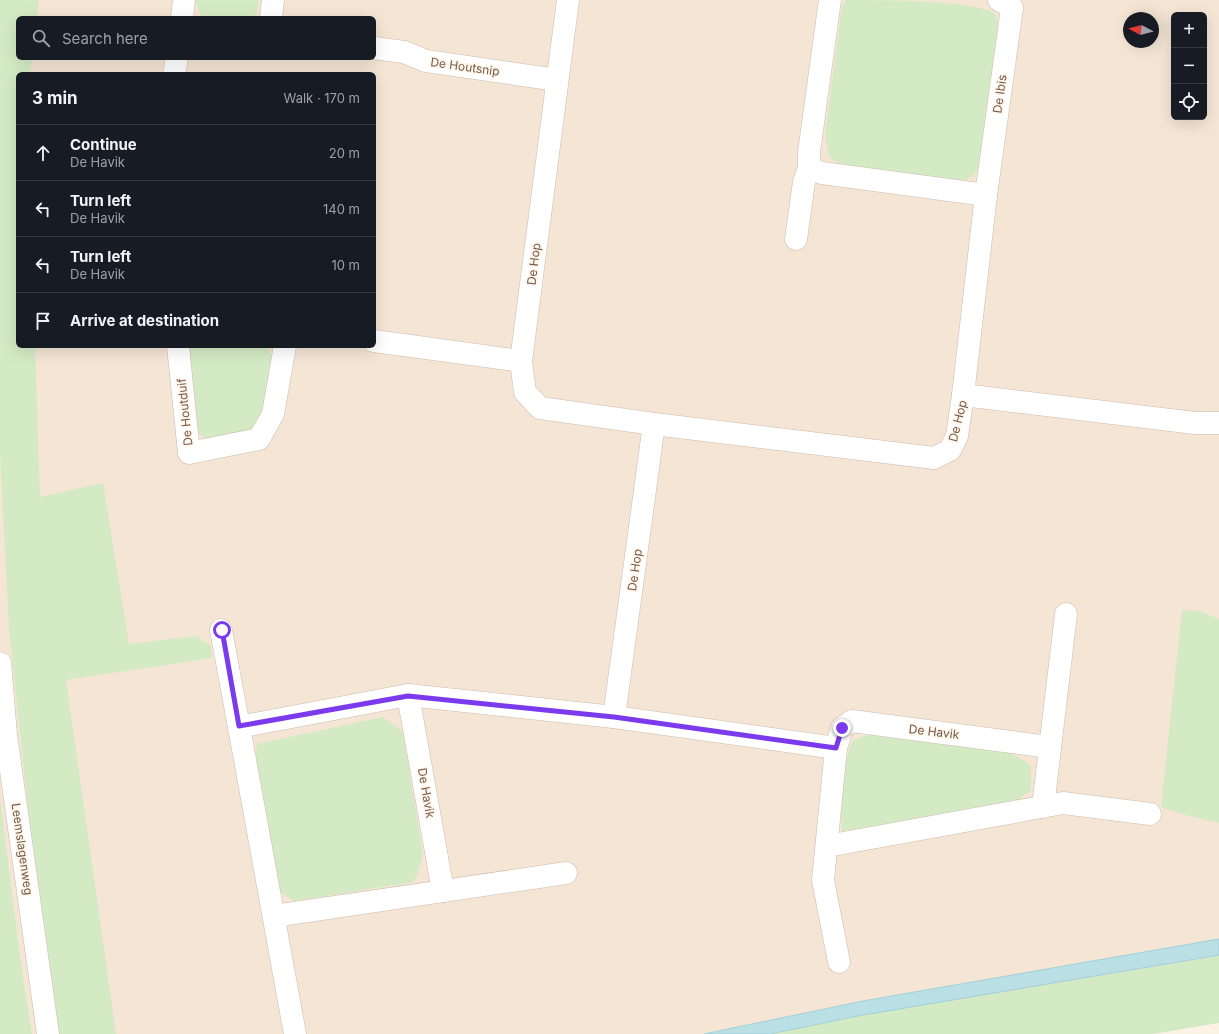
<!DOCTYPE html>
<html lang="en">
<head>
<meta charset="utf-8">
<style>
  body { margin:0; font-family:Inter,sans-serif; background:#242831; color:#f1f3f6 }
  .controls { position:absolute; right:12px; top:12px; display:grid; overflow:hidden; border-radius:6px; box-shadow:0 4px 16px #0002 }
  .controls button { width:36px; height:36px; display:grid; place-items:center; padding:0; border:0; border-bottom:1px solid #363941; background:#171b24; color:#f1f3f6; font:20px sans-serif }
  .compass { position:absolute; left:1123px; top:12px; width:36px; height:36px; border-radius:50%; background:#171b24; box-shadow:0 4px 16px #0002; rotate:277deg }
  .stop { position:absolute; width:12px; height:12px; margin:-9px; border:3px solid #7c3aed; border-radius:50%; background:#fff }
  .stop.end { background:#7c3aed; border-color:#fff; box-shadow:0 1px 4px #0008 }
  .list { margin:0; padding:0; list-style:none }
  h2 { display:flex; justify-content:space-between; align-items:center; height:52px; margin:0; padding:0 16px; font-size:17px }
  h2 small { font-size:13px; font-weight:400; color:#9ea1a6 }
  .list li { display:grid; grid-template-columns:26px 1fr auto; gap:12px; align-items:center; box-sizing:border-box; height:56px; padding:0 16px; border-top:1px solid #363941 }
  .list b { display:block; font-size:15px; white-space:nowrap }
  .list p { margin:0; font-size:13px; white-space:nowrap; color:#9ea1a6 }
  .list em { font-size:13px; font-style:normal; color:#9ea1a6 }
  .icon { flex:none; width:22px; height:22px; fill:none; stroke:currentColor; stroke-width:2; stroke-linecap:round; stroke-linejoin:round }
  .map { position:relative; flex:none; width:1219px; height:1034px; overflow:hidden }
  .search { position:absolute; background:#171b24; box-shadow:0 4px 16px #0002; left:16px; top:16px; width:360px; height:44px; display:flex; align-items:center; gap:10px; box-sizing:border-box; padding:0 14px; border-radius:6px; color:#9ea1a6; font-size:15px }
  .panel { position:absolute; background:#171b24; box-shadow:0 4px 16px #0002; left:16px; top:72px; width:360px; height:276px; border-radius:6px }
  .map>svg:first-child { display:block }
  .residential { fill:#f4e5d4; fill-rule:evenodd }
  .green { fill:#d4eac4 }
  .water { fill:#bae0e6; stroke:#a0d0d8 }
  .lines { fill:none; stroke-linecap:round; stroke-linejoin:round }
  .street-casing { stroke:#cebbac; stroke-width:23 }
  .street { stroke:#fff; stroke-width:22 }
  .route { stroke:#7c3aed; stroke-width:5 }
  .labels { text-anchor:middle; stroke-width:3.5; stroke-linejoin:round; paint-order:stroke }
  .street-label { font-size:12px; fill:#765a4a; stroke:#fff7ec }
</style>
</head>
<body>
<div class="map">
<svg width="1219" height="1034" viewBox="0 0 1219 1034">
  <rect width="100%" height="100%" fill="#fcf3e6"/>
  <path class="residential" d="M0 0H1219V939L863 1001 704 1034H32L20 956 0 797ZM1174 15H1204V117H1174ZM18 18H374V58H18ZM1129 18H1153V42H1129ZM18 74H374V346H18Z"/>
  <g class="green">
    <polygon points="0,0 39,0 37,18 18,18 18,58 32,58 30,74 18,74 18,346 35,346 40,497 103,483 129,644 196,636 211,646 212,658 66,680 116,1034 59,1034 31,836 9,629 0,453"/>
    <polygon points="194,0 259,0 257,14 249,18 203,18"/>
    <path d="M846 0C880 0 967 0 993 12 997 15 999 24 1001 29L984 161 975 173 964 182 840 164 829 156 825 136 842 7Z"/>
    <polygon points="187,346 267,346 273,358 267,411 256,430 207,440 194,429"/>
    <path d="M1182 610 1199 611 1219 619V823C1199 818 1180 814 1161 807Z"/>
    <polygon points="383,717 403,732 423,855 417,875 413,882 294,901 279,892 255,758 257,744"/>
    <path d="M875 733 1004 749 1031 765V790L1012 804 842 831C840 801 841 768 853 740Z"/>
    <polygon points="0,797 20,956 32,1034 0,1034"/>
    <polygon points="1219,955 1219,1023 1153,1034 770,1034 858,1016"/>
  </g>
  <polygon class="water" points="1219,939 1219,955 858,1016 770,1034 704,1034 863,1001"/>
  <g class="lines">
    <g class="street-casing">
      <g id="street">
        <polyline points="568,0 521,361 525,392 540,408 654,424 934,458 950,450 957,436 963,395 1195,423 1219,423"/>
        <polyline points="830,0 809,152 809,168 822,173 986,195"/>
        <polyline points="182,18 184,0"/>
        <polyline points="271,18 273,0"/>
        <polyline points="374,48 404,52 426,61 557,80"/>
        <polyline points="174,74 177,58"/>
        <polyline points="796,239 804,182 809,168"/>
        <polyline points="374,341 521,361"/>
        <polyline points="178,346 189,453 259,439 273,414 285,346"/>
        <polyline points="963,395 986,195 1012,8 999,0"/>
        <polyline points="221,630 239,727"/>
        <polyline points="0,663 6,735 48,1034"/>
        <polyline points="408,695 443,891"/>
        <polyline points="614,717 654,424"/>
        <polyline points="1043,807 1066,614"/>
        <polyline points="827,846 1063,803 1150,814"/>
        <polyline points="274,916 566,873"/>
        <polyline points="839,962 823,880 836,748 842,728 852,721 1049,747"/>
        <polyline points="295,1034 239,727 408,695 614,717 836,748"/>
      </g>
    </g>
    <use href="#street" class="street"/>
  </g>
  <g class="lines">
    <polyline class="route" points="222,630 239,726 408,696 614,717 836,748 842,728"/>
  </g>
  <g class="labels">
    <g class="street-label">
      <text transform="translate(465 67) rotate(8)" y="4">De Houtsnip</text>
      <text transform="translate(1000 94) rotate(-82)" y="4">De Ibis</text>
      <text transform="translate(534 264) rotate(-83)" y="4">De Hop</text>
      <text transform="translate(185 412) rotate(-96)" y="4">De Houtduif</text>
      <text transform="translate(958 421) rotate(-76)" y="4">De Hop</text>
      <text transform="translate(635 570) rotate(-82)" y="4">De Hop</text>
      <text transform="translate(934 732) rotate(7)" y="4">De Havik</text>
      <text transform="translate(426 793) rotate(80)" y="4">De Havik</text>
      <text transform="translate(22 849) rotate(82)" y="4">Leemslagenweg</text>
    </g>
  </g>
</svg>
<div class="controls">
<button>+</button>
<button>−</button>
<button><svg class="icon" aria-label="locate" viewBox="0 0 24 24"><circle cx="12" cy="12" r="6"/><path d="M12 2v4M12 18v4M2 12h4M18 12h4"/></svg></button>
</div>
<svg class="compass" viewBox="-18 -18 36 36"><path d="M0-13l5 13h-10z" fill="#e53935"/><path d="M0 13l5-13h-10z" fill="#9ea1a6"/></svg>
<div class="stop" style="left:222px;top:630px"></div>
<div class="stop end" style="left:842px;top:728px"></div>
<div class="search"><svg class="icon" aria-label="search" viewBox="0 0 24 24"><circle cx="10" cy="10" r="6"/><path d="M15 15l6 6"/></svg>Search here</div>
<section class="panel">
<h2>3 min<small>Walk · 170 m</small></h2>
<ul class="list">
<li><svg class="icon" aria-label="ahead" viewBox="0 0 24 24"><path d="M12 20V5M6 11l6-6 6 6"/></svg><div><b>Continue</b><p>De Havik</p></div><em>20 m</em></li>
<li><svg class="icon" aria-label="left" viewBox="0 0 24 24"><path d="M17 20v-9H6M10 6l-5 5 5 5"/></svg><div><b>Turn left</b><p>De Havik</p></div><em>140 m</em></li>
<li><svg class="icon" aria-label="left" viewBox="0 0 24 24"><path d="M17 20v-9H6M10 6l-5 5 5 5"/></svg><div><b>Turn left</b><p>De Havik</p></div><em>10 m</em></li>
<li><svg class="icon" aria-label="arrive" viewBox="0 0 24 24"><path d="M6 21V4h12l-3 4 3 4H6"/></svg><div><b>Arrive at destination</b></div></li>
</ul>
</section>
</div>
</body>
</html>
